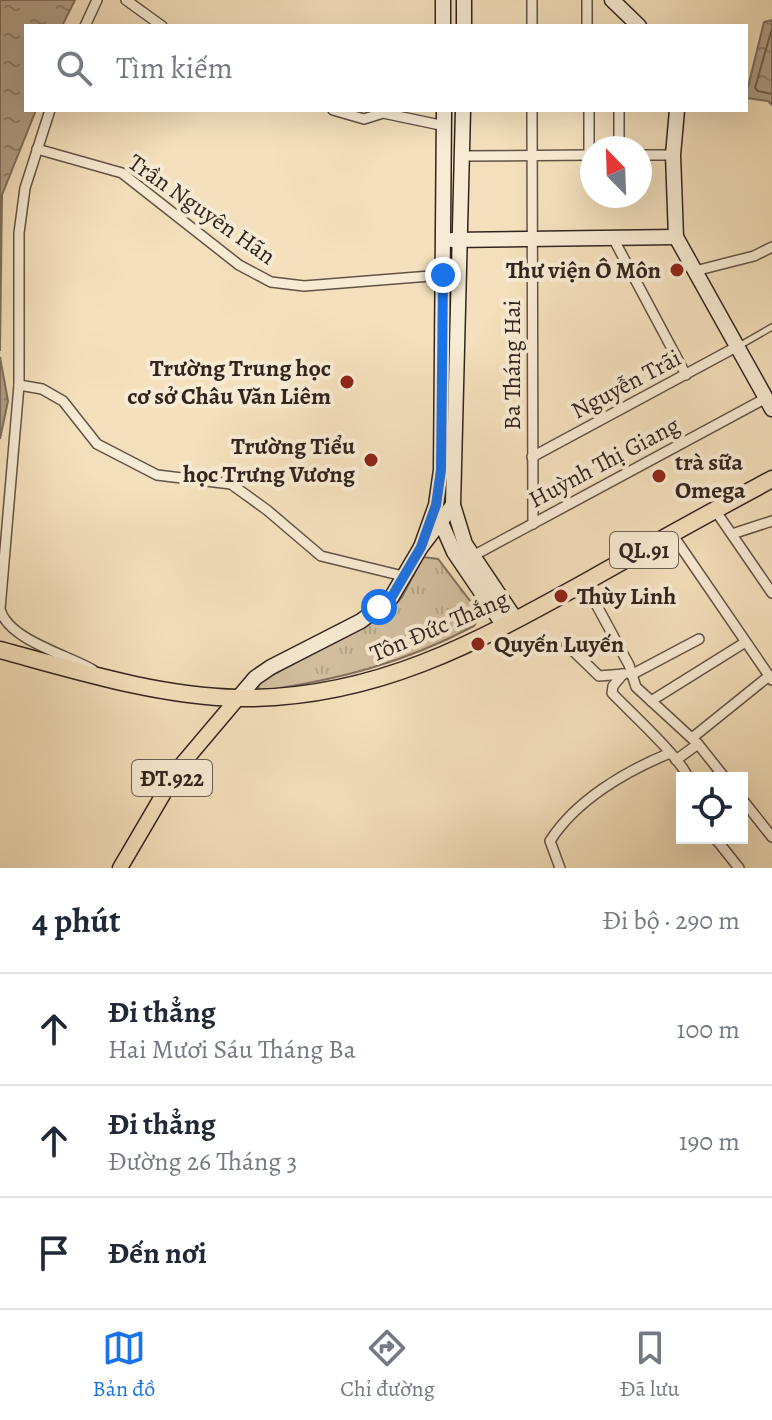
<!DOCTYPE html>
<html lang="vi">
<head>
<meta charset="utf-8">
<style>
  body { margin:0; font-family:Alegreya,serif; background:#f2f2f3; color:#1f2937 }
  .controls { position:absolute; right:24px; bottom:24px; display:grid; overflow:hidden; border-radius:0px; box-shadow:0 8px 32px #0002 }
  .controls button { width:72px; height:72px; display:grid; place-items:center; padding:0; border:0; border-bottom:2px solid #e0e1e3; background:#fff; color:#1f2937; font:40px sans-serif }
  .compass { position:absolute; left:580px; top:136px; width:72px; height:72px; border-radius:50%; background:#fff; box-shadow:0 8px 32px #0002; rotate:337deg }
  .stop { position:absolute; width:24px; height:24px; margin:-18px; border:6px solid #1a73e8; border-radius:50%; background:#fff }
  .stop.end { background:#1a73e8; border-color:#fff; box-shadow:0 2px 8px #0008 }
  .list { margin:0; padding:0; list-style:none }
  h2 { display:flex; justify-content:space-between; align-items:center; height:104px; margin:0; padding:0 32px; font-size:34px }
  h2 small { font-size:26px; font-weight:400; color:#747a83 }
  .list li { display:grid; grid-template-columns:52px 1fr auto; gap:24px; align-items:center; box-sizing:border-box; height:112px; padding:0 32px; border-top:2px solid #e0e1e3 }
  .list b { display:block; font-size:30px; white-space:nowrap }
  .list p { margin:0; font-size:26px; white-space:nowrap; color:#747a83 }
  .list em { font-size:26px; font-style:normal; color:#747a83 }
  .icon { flex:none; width:44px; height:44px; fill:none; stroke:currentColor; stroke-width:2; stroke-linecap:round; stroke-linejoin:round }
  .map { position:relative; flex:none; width:772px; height:868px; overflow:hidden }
  .search { position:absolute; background:#fff; box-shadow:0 8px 32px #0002; left:24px; right:24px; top:24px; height:88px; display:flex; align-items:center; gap:20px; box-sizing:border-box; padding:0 28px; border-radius:0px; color:#747a83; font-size:30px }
  .sheet { height:440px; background:#fff }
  nav { display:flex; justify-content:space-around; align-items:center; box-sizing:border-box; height:112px; border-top:2px solid #e0e1e3; background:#fff; font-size:22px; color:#747a83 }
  nav a { display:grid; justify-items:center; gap:4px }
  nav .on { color:#1a73e8 }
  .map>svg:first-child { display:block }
  .park { fill:url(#park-tufts); stroke:#837260; stroke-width:2 }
  .water { fill:url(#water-ripples); stroke:#7f6e5d; stroke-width:2 }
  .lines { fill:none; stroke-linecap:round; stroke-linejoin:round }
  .shore { stroke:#726253; stroke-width:2 }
  .lane-casing { stroke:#635346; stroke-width:8 }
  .street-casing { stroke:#635346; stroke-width:12 }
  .secondary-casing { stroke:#33241f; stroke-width:17 }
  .primary-casing { stroke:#33241f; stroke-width:17 }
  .highway-casing { stroke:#33241f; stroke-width:19 }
  .lane { stroke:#f8ebd3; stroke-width:5 }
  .street { stroke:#f8ebd3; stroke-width:9 }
  .secondary { stroke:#f8ebd3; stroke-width:14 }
  .primary { stroke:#f4e0bc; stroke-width:14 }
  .highway { stroke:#f4e0bc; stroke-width:16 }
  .route { stroke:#1a73e8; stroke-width:10 }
  .poi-dot { fill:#8f2418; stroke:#f8ebd3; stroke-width:3 }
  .labels { text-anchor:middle; stroke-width:8; stroke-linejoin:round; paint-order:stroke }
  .shield { fill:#f8ebd3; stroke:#6e6055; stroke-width:2 }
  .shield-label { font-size:22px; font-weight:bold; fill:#33241f }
  .street-label { font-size:24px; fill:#33241f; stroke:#f8ebd3 }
  .poi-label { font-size:24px; font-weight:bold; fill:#33241f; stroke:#f8ebd3; text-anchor:end }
</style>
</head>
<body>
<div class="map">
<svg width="772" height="868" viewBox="0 0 772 868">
  <defs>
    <pattern id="park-tufts" width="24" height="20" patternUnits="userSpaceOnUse" patternTransform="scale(2)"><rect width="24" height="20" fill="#d3c0a1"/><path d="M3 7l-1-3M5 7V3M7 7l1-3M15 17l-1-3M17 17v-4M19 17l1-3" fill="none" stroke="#b6a58a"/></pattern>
    <pattern id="water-ripples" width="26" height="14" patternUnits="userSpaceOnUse" patternTransform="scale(2)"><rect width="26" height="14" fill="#b2a087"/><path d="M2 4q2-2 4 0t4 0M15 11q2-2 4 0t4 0" fill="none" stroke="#91826e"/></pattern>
  </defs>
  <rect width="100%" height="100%" fill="#f4e0bc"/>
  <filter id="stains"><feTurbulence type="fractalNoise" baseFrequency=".0025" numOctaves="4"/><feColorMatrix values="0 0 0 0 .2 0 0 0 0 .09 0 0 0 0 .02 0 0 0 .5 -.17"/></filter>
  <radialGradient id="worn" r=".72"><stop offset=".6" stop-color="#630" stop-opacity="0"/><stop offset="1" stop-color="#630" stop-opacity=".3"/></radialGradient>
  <path class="park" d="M423 557 438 559 477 610 479 618 474 626C404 663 338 680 260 691L258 687 261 681 387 614 402 597Z"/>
  <g class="water">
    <polygon points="0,0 75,0 62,26 26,26 26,110 36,110 2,195 0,351"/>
    <polygon points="772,20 772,105 768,101 746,98 746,95 764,22"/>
    <polygon points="0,357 8,401 0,439"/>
  </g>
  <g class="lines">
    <polyline class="shore" points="772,28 755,88 758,91 772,94"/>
    <g class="lane-casing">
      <polyline id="lane" points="739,346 772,327"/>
    </g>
    <g class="street-casing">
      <g id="street">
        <polyline points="126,0 162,26"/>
        <polyline points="532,0 532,26"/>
        <polyline points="587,0 587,26"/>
        <polyline points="85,26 97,0"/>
        <path d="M50 110 25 188 19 233V385L0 609C8 640 68 655 93 670"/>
        <polyline points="333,110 364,119 383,113 445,126"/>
        <polyline points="532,110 533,524"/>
        <polyline points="589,110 589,155"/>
        <polyline points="619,110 619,148"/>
        <polyline points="37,149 122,173 239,265 271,282 304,286 443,275"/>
        <polyline points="640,155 673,155"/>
        <polyline points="463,156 592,155"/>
        <polyline points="613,238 686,375"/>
        <polyline points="695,271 754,256 772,247"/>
        <polyline points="19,385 42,389 63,401 97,444 157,475 231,484 267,510 321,556 403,576"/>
        <polyline points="532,457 738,346"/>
        <polyline points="715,510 772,593"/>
        <polyline points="672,534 772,680"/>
        <polyline points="732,534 772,521"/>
        <polyline points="471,557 766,398"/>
        <polyline points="584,582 629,665 636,687 698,744 725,778"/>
        <polyline points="567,645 599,676 624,674"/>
        <path d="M623 674 613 686 612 693C629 711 682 759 688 778"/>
        <polyline points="631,675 699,639"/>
        <polyline points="651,701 744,643"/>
        <polyline points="692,738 769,676"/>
        <polyline points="676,760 698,744"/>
        <polyline points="682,788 682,796"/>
        <polyline points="742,799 772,837"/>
        <polyline points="715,838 739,868"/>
        <path d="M560 868 550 841C576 800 626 771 670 753"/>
      </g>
    </g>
    <g class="secondary-casing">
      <g id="secondary">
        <polyline points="443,0 443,26"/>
        <polyline points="612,0 639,26"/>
        <polyline points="464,26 464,0"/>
        <polyline points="463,110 453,505 465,544 516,620"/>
        <polyline points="677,110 673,155 676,237 772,409"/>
        <polyline points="452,240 676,237"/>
        <polyline points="439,518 454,552 504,626"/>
        <polyline points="421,547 436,505 441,470 444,110"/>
        <polyline points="238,698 255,678 271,667 361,621 391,598 421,547 453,505"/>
      </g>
    </g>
    <g class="primary-casing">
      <polyline id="primary" points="120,868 178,769 238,698"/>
    </g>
    <g class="highway-casing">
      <path id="highway" d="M0 650C78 671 157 696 238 698 373 700 476 643 591 579 651 545 711 512 772 479"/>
    </g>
    <use href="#lane" class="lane"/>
    <use href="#street" class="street"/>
    <use href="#secondary" class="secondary"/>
    <use href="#primary" class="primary"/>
    <use href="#highway" class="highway"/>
  </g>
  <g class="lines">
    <polyline class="route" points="379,607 391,598 421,547 436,505 441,470 443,275"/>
  </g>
  <g class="poi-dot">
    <circle cx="677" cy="270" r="8"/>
    <circle cx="347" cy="382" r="8"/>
    <circle cx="371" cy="460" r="8"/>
    <circle cx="659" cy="476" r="8"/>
    <circle cx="561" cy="596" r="8"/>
    <circle cx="478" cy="644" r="8"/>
  </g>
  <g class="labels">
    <g class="shield">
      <rect x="610" y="532" width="68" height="36" rx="6"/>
      <rect x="132" y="760" width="80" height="36" rx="6"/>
    </g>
    <g class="shield-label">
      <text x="644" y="558">QL.91</text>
      <text x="172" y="786">ĐT.922</text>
    </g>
    <g class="street-label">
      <text transform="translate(202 209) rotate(35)" y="8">Trần Nguyên Hãn</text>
      <text transform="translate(512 365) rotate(-90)" y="8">Ba Tháng Hai</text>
      <text transform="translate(626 384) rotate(-28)" y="8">Nguyễn Trãi</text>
      <text transform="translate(604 462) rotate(-28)" y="8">Huỳnh Thị Giang</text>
      <text transform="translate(439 626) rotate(-23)" y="8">Tôn Đức Thắng</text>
    </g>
    <g class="poi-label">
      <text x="661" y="278">Thư viện Ô Môn</text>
      <text x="331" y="376">Trường Trung học<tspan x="331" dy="28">cơ sở Châu Văn Liêm</tspan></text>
      <text x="355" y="454">Trường Tiểu<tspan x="355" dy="28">học Trưng Vương</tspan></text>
      <text x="675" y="470" text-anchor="start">trà sữa<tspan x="675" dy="28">Omega</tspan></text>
      <text x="577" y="604" text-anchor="start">Thùy Linh</text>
      <text x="494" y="652" text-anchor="start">Quyến Luyến</text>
    </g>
  </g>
  <rect width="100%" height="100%" filter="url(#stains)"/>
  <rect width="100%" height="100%" fill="url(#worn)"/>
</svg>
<div class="controls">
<button><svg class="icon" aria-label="locate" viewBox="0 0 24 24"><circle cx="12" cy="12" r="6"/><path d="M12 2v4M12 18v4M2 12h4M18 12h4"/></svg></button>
</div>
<svg class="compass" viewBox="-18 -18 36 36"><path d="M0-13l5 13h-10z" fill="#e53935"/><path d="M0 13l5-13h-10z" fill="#747a83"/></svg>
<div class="stop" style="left:379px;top:607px"></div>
<div class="stop end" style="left:443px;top:275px"></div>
<div class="search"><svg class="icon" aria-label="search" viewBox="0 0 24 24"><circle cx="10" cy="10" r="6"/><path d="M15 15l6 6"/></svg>Tìm kiếm</div>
</div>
<section class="sheet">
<h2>4 phút<small>Đi bộ · 290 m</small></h2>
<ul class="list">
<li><svg class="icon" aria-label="ahead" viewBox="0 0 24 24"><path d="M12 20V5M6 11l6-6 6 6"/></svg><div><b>Đi thẳng</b><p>Hai Mươi Sáu Tháng Ba</p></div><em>100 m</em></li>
<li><svg class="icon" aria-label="ahead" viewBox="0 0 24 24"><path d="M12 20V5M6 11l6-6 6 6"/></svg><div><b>Đi thẳng</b><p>Đường 26 Tháng 3</p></div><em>190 m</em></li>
<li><svg class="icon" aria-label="arrive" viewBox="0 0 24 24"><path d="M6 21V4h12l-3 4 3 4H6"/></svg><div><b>Đến nơi</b></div></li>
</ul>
</section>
<nav>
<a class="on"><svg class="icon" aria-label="map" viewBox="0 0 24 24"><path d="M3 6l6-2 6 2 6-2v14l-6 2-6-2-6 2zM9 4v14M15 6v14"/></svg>Bản đồ</a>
<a><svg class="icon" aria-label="directions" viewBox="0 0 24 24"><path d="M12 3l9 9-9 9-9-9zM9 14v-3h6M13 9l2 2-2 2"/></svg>Chỉ đường</a>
<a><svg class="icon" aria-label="saved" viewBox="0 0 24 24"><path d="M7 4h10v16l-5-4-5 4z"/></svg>Đã lưu</a>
</nav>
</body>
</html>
